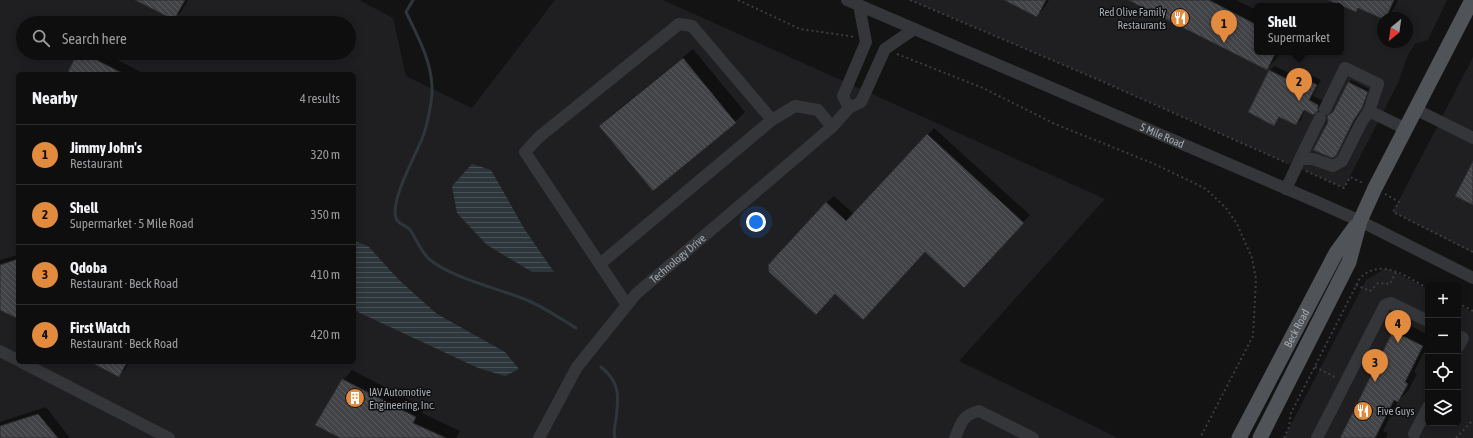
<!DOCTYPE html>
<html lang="en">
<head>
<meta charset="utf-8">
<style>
  body { margin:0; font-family:"Asap Condensed",sans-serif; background:#1c1c1d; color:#f1f3f6 }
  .controls { position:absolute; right:12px; bottom:12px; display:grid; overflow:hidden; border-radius:6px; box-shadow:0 2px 10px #0003 }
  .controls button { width:36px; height:36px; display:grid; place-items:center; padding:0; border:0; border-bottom:1px solid #2e2e2f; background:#0e0e0f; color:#f1f3f6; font:20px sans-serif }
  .compass { position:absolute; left:1377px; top:12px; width:36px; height:36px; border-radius:50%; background:#0e0e0f; box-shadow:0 2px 10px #0003; rotate:209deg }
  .you { position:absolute; left:756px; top:222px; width:14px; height:14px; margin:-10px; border:3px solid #fff; border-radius:50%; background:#1a73e8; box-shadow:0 0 0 6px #1a73e833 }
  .badge { display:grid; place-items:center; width:26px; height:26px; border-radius:50%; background:#e28a3d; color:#111; font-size:13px; font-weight:700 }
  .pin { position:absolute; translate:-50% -33px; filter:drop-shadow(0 1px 2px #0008) }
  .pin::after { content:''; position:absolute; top:21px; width:14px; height:12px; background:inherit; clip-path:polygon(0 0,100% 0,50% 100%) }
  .popup { position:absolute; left:1254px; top:3px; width:90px; height:52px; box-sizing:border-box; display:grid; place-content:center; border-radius:6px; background:#0e0e0f; filter:drop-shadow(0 1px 3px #0005); font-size:13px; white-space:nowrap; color:#9b9c9e }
  .popup b { font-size:15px; color:#f1f3f6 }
  .popup::after { content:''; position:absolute; left:50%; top:100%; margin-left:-8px; border:8px solid transparent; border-top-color:#0e0e0f }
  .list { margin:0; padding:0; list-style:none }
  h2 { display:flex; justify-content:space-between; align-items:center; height:52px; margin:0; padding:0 16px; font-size:17px }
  h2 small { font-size:13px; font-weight:400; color:#9b9c9e }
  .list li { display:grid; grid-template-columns:26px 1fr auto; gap:12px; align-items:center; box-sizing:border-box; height:60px; padding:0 16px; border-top:1px solid #2e2e2f }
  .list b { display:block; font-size:15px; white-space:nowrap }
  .list p { margin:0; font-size:13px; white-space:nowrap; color:#9b9c9e }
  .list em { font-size:13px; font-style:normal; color:#9b9c9e }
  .icon { flex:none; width:22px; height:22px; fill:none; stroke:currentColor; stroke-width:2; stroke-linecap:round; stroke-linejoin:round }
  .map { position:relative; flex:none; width:1473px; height:438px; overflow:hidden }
  .search { position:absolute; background:#0e0e0f; box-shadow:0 2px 10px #0003; left:16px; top:16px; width:340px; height:44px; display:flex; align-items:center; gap:10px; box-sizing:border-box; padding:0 14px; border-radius:22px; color:#9b9c9e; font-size:15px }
  .panel { position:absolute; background:#0e0e0f; box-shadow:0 2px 10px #0003; left:16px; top:72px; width:340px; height:292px; border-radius:6px }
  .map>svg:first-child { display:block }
  .built { fill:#1f1f21; fill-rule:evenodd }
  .water { fill:url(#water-rules) }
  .shadow { fill:#0007 }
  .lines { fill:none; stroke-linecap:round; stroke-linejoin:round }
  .stream { stroke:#2d373b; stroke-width:3 }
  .building { fill:url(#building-back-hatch); stroke:#2d2d30 }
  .path { stroke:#3a3d3f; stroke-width:2; stroke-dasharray:2 3; stroke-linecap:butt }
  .minor { stroke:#343639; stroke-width:12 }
  .major { stroke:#505357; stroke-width:15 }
  .labels { text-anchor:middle; stroke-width:3; stroke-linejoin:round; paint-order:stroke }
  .poi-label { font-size:11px; fill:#a5acb3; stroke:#0e0e0f; text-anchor:start }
  .street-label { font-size:11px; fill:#a5acb3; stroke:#0e0e0f }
</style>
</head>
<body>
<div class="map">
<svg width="1473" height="438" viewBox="0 0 1473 438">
  <defs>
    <pattern id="water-rules" width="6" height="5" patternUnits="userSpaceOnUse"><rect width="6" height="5" fill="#2d373b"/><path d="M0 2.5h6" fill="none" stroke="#485155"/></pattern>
    <pattern id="building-back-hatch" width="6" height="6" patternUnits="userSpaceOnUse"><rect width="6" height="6" fill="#424347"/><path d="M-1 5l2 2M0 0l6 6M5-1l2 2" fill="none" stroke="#5a5b5f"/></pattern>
  </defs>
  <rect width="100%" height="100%" fill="#131314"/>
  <g class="built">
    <path d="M0 0H359L393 18 406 76 472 108 555 0H663L1105 199 959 361 1118 438H0ZM23 23H349V53H23ZM18 74H354V362H18Z"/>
    <path d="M910 0H1447L1428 40 1415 44 1408 55 1398 83 1344 188 1099 80ZM1257 6H1341V52H1257ZM1383 18H1407V42H1383Z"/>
    <polygon points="1473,57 1473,253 1393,212"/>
    <polygon points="1386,268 1428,289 1428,423 1458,423 1458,305 1473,312 1473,438 1284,438 1366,280"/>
  </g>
  <g class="water">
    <polygon points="472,164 491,170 525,230 554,272 532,272 487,245 457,213 452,186"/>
    <polygon points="354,241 368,246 400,281 437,314 505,352 519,369 505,376 478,368 360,313 354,309"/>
  </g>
  <g class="shadow">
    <polygon points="137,0 188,0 181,12 174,19"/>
    <polygon points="1006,0 1049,0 1044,8 1037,16"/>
    <polygon points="1130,0 1236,0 1257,10 1257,52 1280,52 1276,59 1267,69"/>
    <polygon points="1330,0 1398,0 1394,9 1385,18 1383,18 1359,8 1356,11"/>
    <polygon points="693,49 745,112 735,122 653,189 601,126 610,116"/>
    <polygon points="78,53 104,53 145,74 68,74"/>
    <polygon points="1275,66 1297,77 1302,71 1321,80 1313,96 1323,101 1322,105 1317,110 1305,110 1301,120 1296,124 1281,116 1274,125 1249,112 1270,70"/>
    <polygon points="1351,80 1369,89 1364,105 1336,155 1334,112"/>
    <polygon points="934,128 1030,215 971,279 925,251 870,311 826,203 834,196 854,214"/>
    <polygon points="18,255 18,318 0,309 0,260"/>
    <polygon points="1404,322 1428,335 1428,344 1414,372 1417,374 1408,391 1398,401 1383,431 1388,433 1386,438 1341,438 1394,332"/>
    <polygon points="92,362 129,362 126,368 119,376"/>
    <polygon points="352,370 425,408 422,413 460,431 456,438 343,438 343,380"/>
    <polygon points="46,407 70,438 0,438 0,422"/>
  </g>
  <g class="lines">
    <g class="stream">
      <path d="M413 0 406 12C417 35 431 60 432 86 433 98 427 127 422 139 415 156 390 201 396 218 398 225 407 225 411 231 417 241 421 251 429 259 451 278 501 289 529 301 545 308 561 319 576 328"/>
      <path d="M601 367C620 382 619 396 616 419 615 425 613 432 615 438"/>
    </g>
  </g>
  <g class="building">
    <polygon points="135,0 185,0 174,20"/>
    <polygon points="1004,0 1046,0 1037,17"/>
    <polygon points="1128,0 1209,0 1257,25 1257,52 1276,52 1267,70"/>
    <polygon points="1328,0 1394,0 1386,18 1383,18 1383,19 1358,8 1356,12"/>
    <polygon points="77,53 83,53 124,74 67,74"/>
    <polygon points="683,58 736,123 653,191 599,126"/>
    <polygon points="1269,70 1293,82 1297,75 1317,85 1309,100 1318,105 1318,111 1313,115 1304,110 1296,125 1279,117 1274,126 1248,112"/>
    <polygon points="1348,82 1368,92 1362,108 1354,120 1336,156 1332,158 1313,150 1328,122 1327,116 1333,112"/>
    <polygon points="927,134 1024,223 964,288 925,252 863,320 835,294 816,315 769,272 768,265 826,202 846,221"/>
    <polygon points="1473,161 1473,205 1455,196"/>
    <polygon points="18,259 18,319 0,310 0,265"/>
    <polygon points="1393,331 1423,346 1405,382 1408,384 1398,402 1394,400 1375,438 1340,438"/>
    <polygon points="90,362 127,362 119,377"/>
    <polygon points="342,379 416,417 413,423 446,438 340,438 315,425"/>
    <polygon points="38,414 58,438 0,438 0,426"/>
  </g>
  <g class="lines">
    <g class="path">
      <polyline points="738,0 800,29 849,36 854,37"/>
      <polyline points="910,0 1099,80 1287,163"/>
      <polyline points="897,54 983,88 1055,124 1152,163 1190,181 1206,189 1226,208 1237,224 1252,258 1256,279 1253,336 1200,438"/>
      <polyline points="1306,171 1344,188 1350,177 1363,183"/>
      <polyline points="1385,194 1399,202 1393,212 1473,252"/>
      <polyline points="1356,285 1370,291 1378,283 1390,284 1396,272"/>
      <polyline points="1458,303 1473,311"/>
      <polyline points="1315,367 1335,377"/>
      <path d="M1284 438 1289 427 1291 413 1360 278C1382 257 1406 277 1428 288"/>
      <polyline points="1456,438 1473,420"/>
    </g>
    <g class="minor">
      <path id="s1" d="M847 0 1315 201 1360 221 1473 278"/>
      <polyline points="859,5 866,42 843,96 849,108 861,102 885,49 914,29"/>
      <polyline points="1325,109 1345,68 1378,84 1369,111"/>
      <polyline points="1415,109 1473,138"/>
      <polyline points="1300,159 1320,118"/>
      <polyline points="1286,189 1300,159 1313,159 1333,166 1342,161 1361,123 1369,111 1406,129"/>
      <polyline points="600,264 772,120"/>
      <polyline points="627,305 525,152 539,137 679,24 692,26 772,120 795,106 818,110 832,127"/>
      <polyline points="1458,336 1463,338 1458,347"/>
      <polyline points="0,351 18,360"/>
      <polyline points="21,362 169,438"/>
      <polyline points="1414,434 1428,407"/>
      <path id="s2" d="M539 438 577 367 636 294 832 127 849 108"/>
      <path d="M955 438C961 424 962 415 979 411L1033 438"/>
      <polyline points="1317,438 1385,305 1391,303 1428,321"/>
    </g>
    <g class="major">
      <path id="s3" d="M1239 438 1336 253 1355 227"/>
      <polyline points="1260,438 1349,262 1360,221 1375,188 1472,0"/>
    </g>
  </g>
  <defs>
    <g id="restaurant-disc" transform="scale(1)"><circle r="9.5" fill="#e28a3d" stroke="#0e0e0f"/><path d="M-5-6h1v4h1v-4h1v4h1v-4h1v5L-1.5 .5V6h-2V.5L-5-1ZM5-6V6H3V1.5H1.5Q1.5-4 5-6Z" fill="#fff"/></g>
    <g id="building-disc" transform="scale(1)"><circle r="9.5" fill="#e28a3d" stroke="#0e0e0f"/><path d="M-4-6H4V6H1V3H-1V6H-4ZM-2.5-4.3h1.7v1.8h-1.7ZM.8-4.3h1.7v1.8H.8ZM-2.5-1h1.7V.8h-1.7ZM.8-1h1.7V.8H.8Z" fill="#fff"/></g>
  </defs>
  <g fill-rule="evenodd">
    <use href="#restaurant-disc" x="1180" y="18"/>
    <use href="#building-disc" x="355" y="398"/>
    <use href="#restaurant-disc" x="1363" y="411"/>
  </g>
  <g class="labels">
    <g class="poi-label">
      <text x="1166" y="16" text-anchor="end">Red Olive Family<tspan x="1166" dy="13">Restaurants</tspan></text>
      <text x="369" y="396">IAV Automotive<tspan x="369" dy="13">Engineering, Inc.</tspan></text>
      <text x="1377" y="415">Five Guys</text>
    </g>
    <g class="street-label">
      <text dy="4" stroke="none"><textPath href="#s1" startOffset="343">5 Mile Road</textPath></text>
      <text dy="4" stroke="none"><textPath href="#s2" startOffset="229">Technology Drive</textPath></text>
      <text dy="4" stroke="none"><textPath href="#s3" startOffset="124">Beck Road</textPath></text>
    </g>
  </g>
</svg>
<div class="controls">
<button>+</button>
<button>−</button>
<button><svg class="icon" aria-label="locate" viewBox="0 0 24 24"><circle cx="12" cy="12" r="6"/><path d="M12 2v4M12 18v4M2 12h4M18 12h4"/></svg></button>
<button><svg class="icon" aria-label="layers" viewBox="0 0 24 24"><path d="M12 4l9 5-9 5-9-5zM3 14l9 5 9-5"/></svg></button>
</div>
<svg class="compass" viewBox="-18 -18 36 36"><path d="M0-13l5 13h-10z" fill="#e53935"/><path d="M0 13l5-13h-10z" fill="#9b9c9e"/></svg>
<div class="you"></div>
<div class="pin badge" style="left:1224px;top:43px">1</div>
<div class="pin badge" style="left:1299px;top:101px">2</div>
<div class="popup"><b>Shell</b>Supermarket</div>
<div class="pin badge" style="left:1375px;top:382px">3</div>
<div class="pin badge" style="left:1398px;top:343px">4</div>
<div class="search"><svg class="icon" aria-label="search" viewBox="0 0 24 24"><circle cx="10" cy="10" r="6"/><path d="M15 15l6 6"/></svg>Search here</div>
<section class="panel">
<h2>Nearby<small>4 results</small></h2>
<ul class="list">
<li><span class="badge">1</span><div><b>Jimmy John's</b><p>Restaurant</p></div><em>320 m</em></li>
<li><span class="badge">2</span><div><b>Shell</b><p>Supermarket · 5 Mile Road</p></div><em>350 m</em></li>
<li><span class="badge">3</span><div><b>Qdoba</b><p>Restaurant · Beck Road</p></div><em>410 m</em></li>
<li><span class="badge">4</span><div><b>First Watch</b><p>Restaurant · Beck Road</p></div><em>420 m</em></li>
</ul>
</section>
</div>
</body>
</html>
